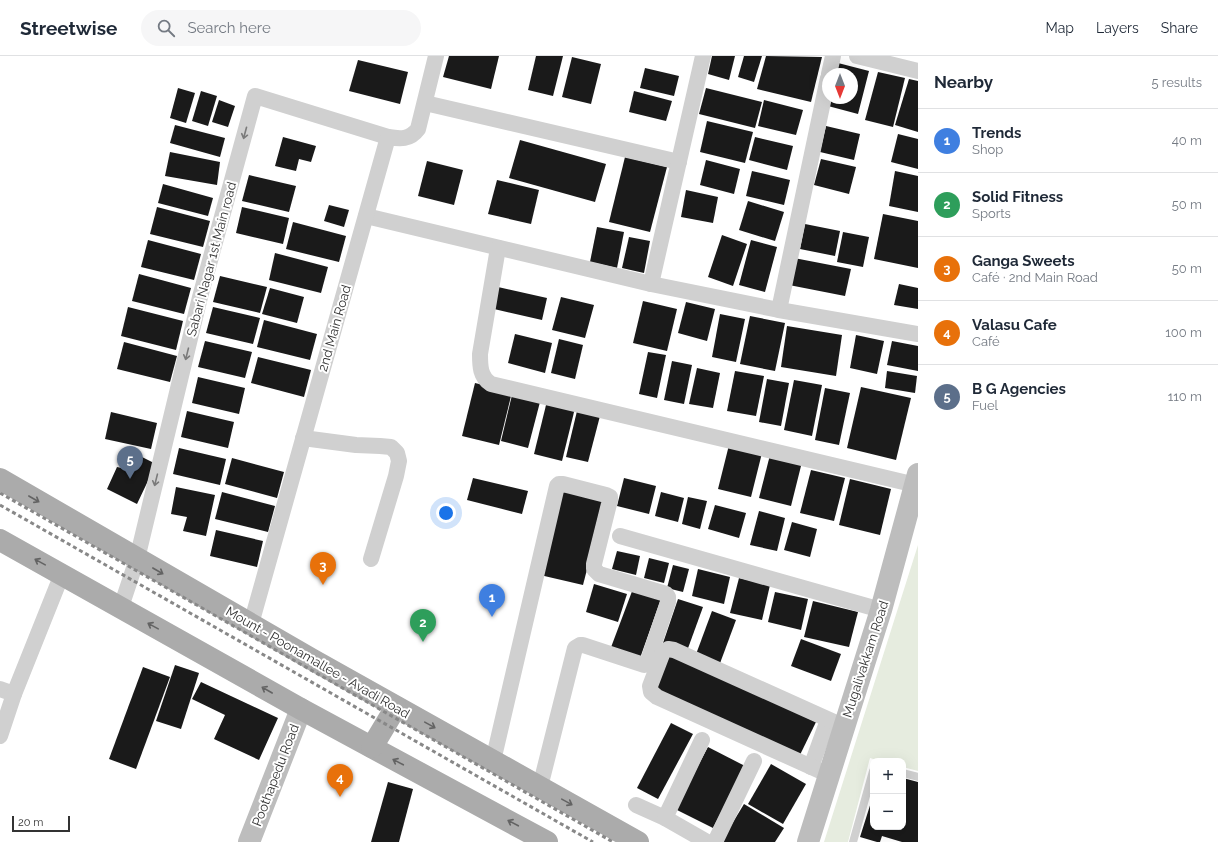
<!DOCTYPE html>
<html lang="en">
<head>
<meta charset="utf-8">
<style>
  body { margin:0; font-family:Raleway,sans-serif; background:#f6f6f7; color:#1f2937 }
  .controls { position:absolute; right:12px; bottom:12px; display:grid; overflow:hidden; border-radius:8px; box-shadow:0 4px 16px #0002 }
  .controls button { width:36px; height:36px; display:grid; place-items:center; padding:0; border:0; border-bottom:1px solid #e0e1e3; background:#fff; color:#1f2937; font:20px sans-serif }
  .compass { position:absolute; left:822px; top:12px; width:36px; height:36px; border-radius:50%; background:#fff; box-shadow:0 4px 16px #0002; rotate:180deg }
  .scale { position:absolute; left:12px; bottom:10px; width:58px; box-sizing:border-box; padding-left:4px; border:2px solid #333; border-top:0; font-size:11px; line-height:14px; white-space:nowrap; color:#333; -webkit-text-stroke:3px #fff; paint-order:stroke }
  .you { position:absolute; left:446px; top:457px; width:14px; height:14px; margin:-10px; border:3px solid #fff; border-radius:50%; background:#1a73e8; box-shadow:0 0 0 6px #1a73e833 }
  .badge { display:grid; place-items:center; width:26px; height:26px; border-radius:50%; background:#1a73e8; color:#fff; font-size:13px; font-weight:700 }
  .pin { position:absolute; translate:-50% -33px; filter:drop-shadow(0 1px 2px #0008) }
  .pin::after { content:''; position:absolute; top:21px; width:14px; height:12px; background:inherit; clip-path:polygon(0 0,100% 0,50% 100%) }
  .list { margin:0; padding:0; list-style:none }
  h2 { display:flex; justify-content:space-between; align-items:center; height:52px; margin:0; padding:0 16px; font-size:17px }
  h2 small { font-size:13px; font-weight:400; color:#747a83 }
  .list li { display:grid; grid-template-columns:26px 1fr auto; gap:12px; align-items:center; box-sizing:border-box; height:64px; padding:0 16px; border-top:1px solid #e0e1e3 }
  .list b { display:block; font-size:15px; white-space:nowrap }
  .list p { margin:0; font-size:13px; white-space:nowrap; color:#747a83 }
  .list em { font-size:13px; font-style:normal; color:#747a83 }
  .icon { flex:none; width:22px; height:22px; fill:none; stroke:currentColor; stroke-width:2; stroke-linecap:round; stroke-linejoin:round }
  .map { position:relative; flex:none; width:918px; height:786px; overflow:hidden }
  header { display:flex; align-items:center; gap:24px; box-sizing:border-box; height:56px; padding:0 20px; background:#fff; border-bottom:1px solid #e0e1e3 }
  header strong { font-size:19px }
  nav { display:flex; gap:22px; margin-inline-start:auto; font-size:14px }
  .search { width:280px; height:36px; background:#f6f6f7; display:flex; align-items:center; gap:10px; box-sizing:border-box; padding:0 14px; border-radius:22px; color:#747a83; font-size:15px }
  main { display:flex }
  aside { flex:1; background:#fff }
  .map>svg:first-child { display:block }
  .green { fill:#e6ecdf }
  .building { fill:#1a1a1a }
  .lines { fill:none; stroke-linecap:round; stroke-linejoin:round }
  .lane { stroke:#d0d0d0; stroke-width:8 }
  .street { stroke:#d0d0d0; stroke-width:16 }
  .secondary { stroke:#bdbdbd; stroke-width:22 }
  .primary { stroke:#ababab; stroke-width:22 }
  .rail { stroke:#888; stroke-width:3; stroke-dasharray:4 3; stroke-linecap:butt }
  .oneway { stroke:#7a7a7a }
  .oneway2 { stroke:#636363 }
  .labels { text-anchor:middle; stroke-width:4; stroke-linejoin:round; paint-order:stroke }
  .street-label { font-size:13px; fill:#333; stroke:#fff }
</style>
</head>
<body>
<header>
<strong>Streetwise</strong>
<div class="search"><svg class="icon" aria-label="search" viewBox="0 0 24 24"><circle cx="10" cy="10" r="6"/><path d="M15 15l6 6"/></svg>Search here</div>
<nav><a>Map</a><a>Layers</a><a>Share</a></nav>
</header>
<main>
<div class="map">
<svg width="918" height="786" viewBox="0 0 918 786">
  <rect width="100%" height="100%" fill="#fff"/>
  <polygon class="green" points="918,489 918,715 903,711 903,705 880,705 870,702 848,786 824,786"/>
  <g class="building">
    <polygon points="449,0 499,0 491,33 443,21"/>
    <polygon points="536,0 563,0 553,40 528,34"/>
    <polygon points="712,0 735,0 729,24 708,18"/>
    <polygon points="744,0 762,0 754,26 738,21"/>
    <polygon points="766,0 822,1 811,46 757,33"/>
    <polygon points="572,1 601,8 591,48 562,41"/>
    <polygon points="358,4 408,16 400,48 349,35"/>
    <polygon points="838,7 869,15 858,58 828,50 830,42 852,42 852,18 835,18"/>
    <polygon points="645,12 679,20 674,40 640,32"/>
    <polygon points="878,16 905,22 893,71 865,64"/>
    <polygon points="909,23 918,25 918,76 895,69"/>
    <polygon points="178,32 195,37 186,67 170,62"/>
    <polygon points="706,32 762,46 755,72 699,58"/>
    <polygon points="201,35 217,40 208,70 192,65"/>
    <polygon points="634,35 672,45 666,65 629,56"/>
    <polygon points="219,44 235,50 228,71 212,66"/>
    <polygon points="764,44 803,54 796,79 758,70"/>
    <polygon points="707,65 753,76 745,107 700,96"/>
    <polygon points="175,69 225,82 220,101 170,87"/>
    <polygon points="826,70 860,78 854,104 820,96"/>
    <polygon points="898,78 918,83 918,113 891,106"/>
    <polygon points="283,81 316,90 311,106 299,103 296,115 275,110"/>
    <polygon points="755,81 793,90 787,114 749,104"/>
    <polygon points="520,84 606,108 595,146 509,122"/>
    <polygon points="170,96 220,106 217,129 165,120"/>
    <polygon points="625,101 667,111 650,176 609,166"/>
    <polygon points="821,103 856,111 849,138 814,129"/>
    <polygon points="706,104 740,113 734,138 700,129"/>
    <polygon points="427,105 463,114 454,149 418,140"/>
    <polygon points="752,115 790,124 784,149 746,140"/>
    <polygon points="895,115 918,120 918,156 889,150"/>
    <polygon points="249,119 296,130 289,156 242,145"/>
    <polygon points="497,124 539,134 531,168 488,158"/>
    <polygon points="163,128 213,142 208,160 158,147"/>
    <polygon points="686,134 718,141 713,167 681,161"/>
    <polygon points="748,145 784,156 775,185 739,174"/>
    <polygon points="329,149 349,154 344,171 324,165"/>
    <polygon points="157,151 210,165 203,191 150,178"/>
    <polygon points="242,151 289,162 283,188 236,177"/>
    <polygon points="883,158 918,165 918,212 874,203"/>
    <polygon points="293,166 346,180 339,206 286,193"/>
    <polygon points="805,168 840,175 835,200 800,193"/>
    <polygon points="597,171 624,176 617,212 590,206"/>
    <polygon points="843,176 869,181 863,211 837,206"/>
    <polygon points="722,179 747,188 733,230 708,221"/>
    <polygon points="629,181 650,185 644,217 622,212"/>
    <polygon points="148,184 201,198 194,224 141,211"/>
    <polygon points="751,184 777,191 765,236 739,229"/>
    <polygon points="275,197 328,211 321,237 269,224"/>
    <polygon points="794,202 851,213 845,240 789,229"/>
    <polygon points="139,218 191,232 184,258 132,245"/>
    <polygon points="220,220 267,231 260,257 213,246"/>
    <polygon points="899,228 918,232 918,253 894,249"/>
    <polygon points="498,231 547,242 542,264 494,253"/>
    <polygon points="270,232 304,241 297,267 262,258"/>
    <polygon points="561,241 594,249 585,282 552,274"/>
    <polygon points="643,245 677,253 667,295 633,287"/>
    <polygon points="686,246 715,253 707,285 678,277"/>
    <polygon points="128,251 183,265 176,294 121,280"/>
    <polygon points="213,251 260,262 253,288 206,277"/>
    <polygon points="720,258 745,263 736,306 712,301"/>
    <polygon points="750,260 785,267 775,315 740,308"/>
    <polygon points="264,264 317,278 310,304 257,291"/>
    <polygon points="787,270 842,279 836,320 781,311"/>
    <polygon points="515,278 552,287 545,317 508,307"/>
    <polygon points="856,279 884,285 877,318 850,312"/>
    <polygon points="559,283 583,289 575,323 551,317"/>
    <polygon points="205,285 252,296 245,322 198,311"/>
    <polygon points="892,285 918,290 918,315 887,309"/>
    <polygon points="124,286 177,300 170,326 117,313"/>
    <polygon points="648,296 666,299 657,342 639,338"/>
    <polygon points="258,301 311,314 304,341 251,327"/>
    <polygon points="672,305 692,309 684,348 664,344"/>
    <polygon points="697,312 720,317 713,352 689,348"/>
    <polygon points="735,315 764,320 756,360 727,355"/>
    <polygon points="887,315 917,320 915,337 885,332"/>
    <polygon points="198,321 245,332 239,358 192,347"/>
    <polygon points="767,323 789,327 781,370 759,366"/>
    <polygon points="794,324 822,329 812,380 784,374"/>
    <polygon points="475,327 512,336 499,389 462,380"/>
    <polygon points="861,331 911,342 896,404 847,392"/>
    <polygon points="825,332 850,337 839,389 815,384"/>
    <polygon points="512,339 540,346 528,392 501,385"/>
    <polygon points="547,345 575,352 562,405 534,398"/>
    <polygon points="187,355 234,366 228,392 181,381"/>
    <polygon points="577,355 600,360 588,406 566,401"/>
    <polygon points="111,356 157,367 151,393 105,383"/>
    <polygon points="729,389 762,397 751,441 718,433"/>
    <polygon points="179,392 226,403 220,429 173,418"/>
    <polygon points="134,397 156,408 137,448 107,433 117,411 126,413"/>
    <polygon points="770,399 802,406 791,450 759,442"/>
    <polygon points="232,402 284,416 277,442 225,428"/>
    <polygon points="811,414 845,422 834,465 800,457"/>
    <polygon points="473,422 528,435 522,458 467,444"/>
    <polygon points="624,422 656,430 649,458 617,450"/>
    <polygon points="850,423 891,433 880,479 839,469"/>
    <polygon points="176,431 215,439 206,480 183,475 187,461 171,458"/>
    <polygon points="562,433 605,444 583,529 540,519"/>
    <polygon points="222,436 275,450 268,476 215,463"/>
    <polygon points="661,436 684,442 678,466 655,460"/>
    <polygon points="688,441 707,445 700,473 682,468"/>
    <polygon points="715,449 746,457 739,482 708,473"/>
    <polygon points="759,455 785,462 777,495 750,489"/>
    <polygon points="792,466 817,473 810,501 784,494"/>
    <polygon points="216,474 263,485 257,511 210,500"/>
    <polygon points="617,495 640,500 636,519 612,513"/>
    <polygon points="649,502 669,507 664,527 644,522"/>
    <polygon points="673,509 689,513 683,536 667,532"/>
    <polygon points="698,513 730,521 724,548 692,540"/>
    <polygon points="739,522 770,529 762,564 730,557"/>
    <polygon points="594,528 627,538 618,566 586,556"/>
    <polygon points="634,530 662,540 639,605 610,594"/>
    <polygon points="775,536 808,543 801,574 768,566"/>
    <polygon points="678,543 703,551 687,595 663,587"/>
    <polygon points="813,545 858,556 849,591 804,581"/>
    <polygon points="712,555 736,564 719,610 695,601"/>
    <polygon points="801,583 841,598 831,625 791,610"/>
    <polygon points="671,597 816,666 798,703 653,633"/>
    <polygon points="175,609 199,617 181,673 156,665"/>
    <polygon points="143,611 170,621 136,713 109,703"/>
    <polygon points="201,626 278,662 259,704 214,683 225,659 192,643"/>
    <polygon points="671,667 693,678 658,743 637,732"/>
    <polygon points="708,691 745,710 713,772 675,753"/>
    <polygon points="771,708 806,728 783,768 748,748"/>
    <polygon points="903,722 918,726 918,786 902,786 882,780 880,786 877,786 860,781 873,740 873,771 903,771"/>
    <polygon points="388,726 413,733 399,786 371,786"/>
    <polygon points="744,748 784,772 775,786 721,786"/>
  </g>
  <g class="lines">
    <g class="lane">
      <polyline points="903,717 918,721"/>
      <polyline points="853,786 873,715"/>
    </g>
    <g class="street">
      <polyline points="857,0 918,15"/>
      <polyline points="829,18 833,0"/>
      <polyline points="425,47 679,106"/>
      <polyline points="366,160 651,228 779,254 918,278"/>
      <path d="M498 192 480 298C480 310 480 321 491 328L916 429"/>
      <polyline points="651,228 703,0"/>
      <polyline points="779,254 828,22"/>
      <polyline points="303,382 356,389 380,390 391,391 397,397 399,405 396,420 371,503"/>
      <polyline points="620,480 881,554"/>
      <polyline points="121,551 137,503 200,241 255,40 388,81"/>
      <path d="M251 568 388 81C400 83 410 84 418 73L436 0"/>
      <polyline points="0,633 14,638"/>
      <polyline points="0,680 14,638 62,518"/>
      <polyline points="493,705 557,430 559,428 563,428 606,439 610,441 610,444 594,508 594,513 599,518 666,538 668,541 668,546 648,605 644,609 583,589 580,589 575,592 540,731"/>
      <polyline points="811,711 828,664"/>
      <polyline points="829,719 657,641 651,636 650,630 663,596 668,593 674,594 843,670"/>
      <polyline points="636,749 665,762 707,786"/>
      <polyline points="665,762 702,684"/>
      <polyline points="715,786 754,705"/>
    </g>
    <g class="secondary">
      <polyline points="249,786 301,653"/>
      <polyline points="808,786 881,554 918,418"/>
    </g>
    <g class="primary">
      <polyline points="0,423 313,604 638,786"/>
      <polyline points="0,484 301,653 547,786"/>
      <polyline points="372,691 396,651"/>
    </g>
    <g class="rail">
      <polyline points="0,437 613,786"/>
      <polyline points="0,449 593,786"/>
    </g>
  </g>
  <defs><path id="oneway-shaft" d="M-6 0H5M1.5-3L5.5 0L1.5 3" fill="none" stroke-width="1.6" stroke-linecap="round" stroke-linejoin="round"/></defs>
  <g class="oneway">
    <use href="#oneway-shaft" transform="translate(245 77) rotate(105)"/>
    <use href="#oneway-shaft" transform="translate(187 298) rotate(104)"/>
    <use href="#oneway-shaft" transform="translate(156 424) rotate(104)"/>
  </g>
  <g class="oneway2">
    <use href="#oneway-shaft" transform="translate(34 443) rotate(30)"/>
    <use href="#oneway-shaft" transform="translate(40 506) rotate(-151)"/>
    <use href="#oneway-shaft" transform="translate(158 515) rotate(30)"/>
    <use href="#oneway-shaft" transform="translate(153 570) rotate(-151)"/>
    <use href="#oneway-shaft" transform="translate(267 634) rotate(-150)"/>
    <use href="#oneway-shaft" transform="translate(430 669) rotate(29)"/>
    <use href="#oneway-shaft" transform="translate(398 706) rotate(-152)"/>
    <use href="#oneway-shaft" transform="translate(567 746) rotate(29)"/>
    <use href="#oneway-shaft" transform="translate(513 767) rotate(-152)"/>
  </g>
  <g class="labels">
    <g class="street-label">
      <text transform="translate(211 203) rotate(-75)" y="5">Sabari Nagar 1st Main road</text>
      <text transform="translate(334 272) rotate(-74)" y="5">2nd Main Road</text>
      <text transform="translate(865 603) rotate(-72)" y="5">Mugalivakkam Road</text>
      <text transform="translate(318 606) rotate(30)" y="5">Mount - Poonamallee - Avadi Road</text>
      <text transform="translate(275 719) rotate(-69)" y="5">Poothapedu Road</text>
    </g>
  </g>
</svg>
<div class="controls">
<button>+</button>
<button>−</button>
</div>
<svg class="compass" viewBox="-18 -18 36 36"><path d="M0-13l5 13h-10z" fill="#e53935"/><path d="M0 13l5-13h-10z" fill="#747a83"/></svg>
<div class="scale">20 m</div>
<div class="you"></div>
<div class="pin badge" style="left:492px;top:561px;background:#3f7fe0">1</div>
<div class="pin badge" style="left:423px;top:586px;background:#2e9e5b">2</div>
<div class="pin badge" style="left:323px;top:529px;background:#e8710a">3</div>
<div class="pin badge" style="left:340px;top:741px;background:#e8710a">4</div>
<div class="pin badge" style="left:130px;top:423px;background:#5c6f8a">5</div>
</div>
<aside>
<h2>Nearby<small>5 results</small></h2>
<ul class="list">
<li><span class="badge" style="background:#3f7fe0">1</span><div><b>Trends</b><p>Shop</p></div><em>40 m</em></li>
<li><span class="badge" style="background:#2e9e5b">2</span><div><b>Solid Fitness</b><p>Sports</p></div><em>50 m</em></li>
<li><span class="badge" style="background:#e8710a">3</span><div><b>Ganga Sweets</b><p>Café · 2nd Main Road</p></div><em>50 m</em></li>
<li><span class="badge" style="background:#e8710a">4</span><div><b>Valasu Cafe</b><p>Café</p></div><em>100 m</em></li>
<li><span class="badge" style="background:#5c6f8a">5</span><div><b>B G Agencies</b><p>Fuel</p></div><em>110 m</em></li>
</ul>
</aside>
</main>
</body>
</html>
